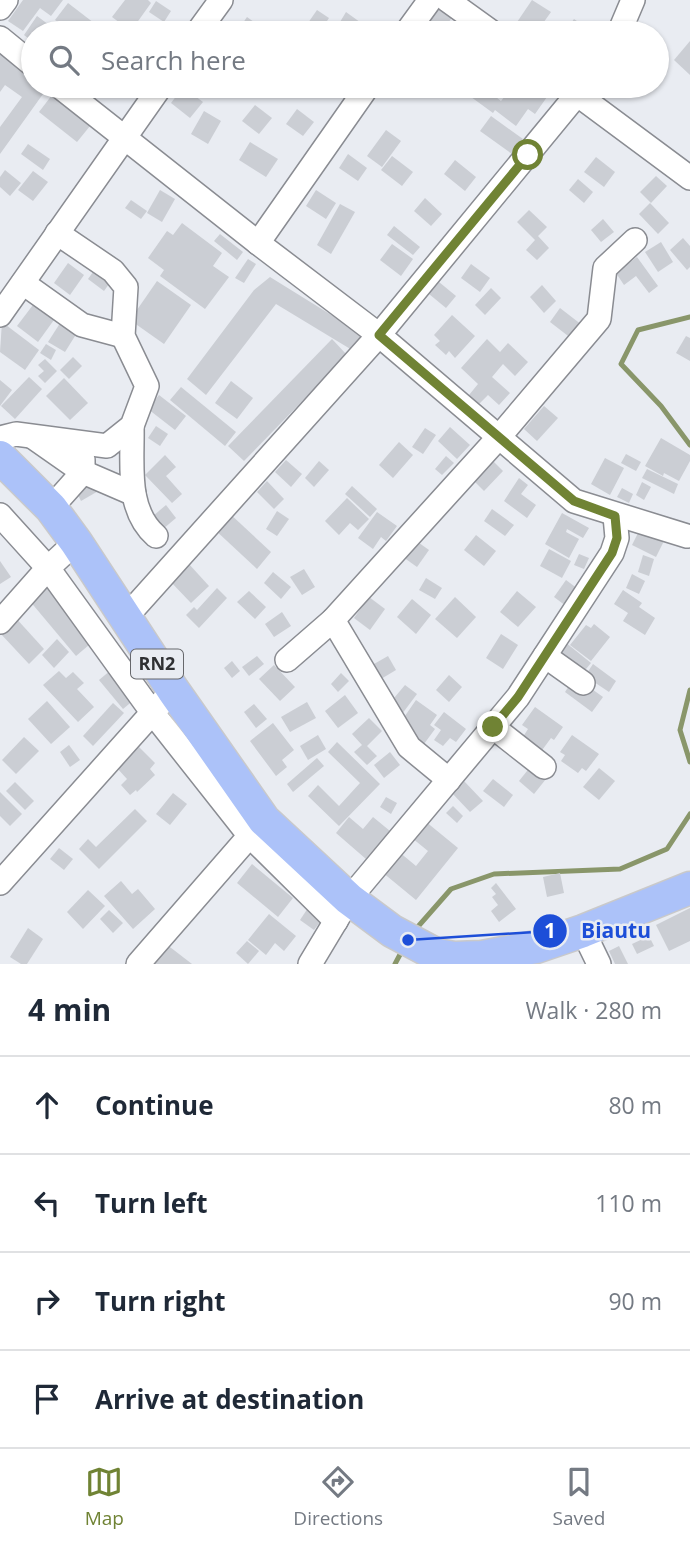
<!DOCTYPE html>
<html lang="en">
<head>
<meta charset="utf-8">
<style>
  body { margin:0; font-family:"Open Sans",sans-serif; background:#f6f6f7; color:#1f2937 }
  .stop { position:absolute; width:21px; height:21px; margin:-16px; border:5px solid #708334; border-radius:50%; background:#fff }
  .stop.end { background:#708334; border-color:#fff; box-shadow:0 2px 7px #0008 }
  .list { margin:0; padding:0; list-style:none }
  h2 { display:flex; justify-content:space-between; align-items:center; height:91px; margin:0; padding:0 28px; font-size:30px }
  h2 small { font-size:23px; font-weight:400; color:#747a83 }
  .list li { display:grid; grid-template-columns:46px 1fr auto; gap:21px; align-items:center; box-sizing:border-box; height:98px; padding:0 28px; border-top:2px solid #e0e1e3 }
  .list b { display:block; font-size:26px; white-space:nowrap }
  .list em { font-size:23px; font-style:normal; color:#747a83 }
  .icon { flex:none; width:38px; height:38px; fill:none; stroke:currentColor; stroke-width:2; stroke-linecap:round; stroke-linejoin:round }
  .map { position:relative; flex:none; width:690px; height:964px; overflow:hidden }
  .search { position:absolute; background:#fff; box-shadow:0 2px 5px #0004; left:21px; right:21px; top:21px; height:77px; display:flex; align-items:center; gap:18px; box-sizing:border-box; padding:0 24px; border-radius:38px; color:#747a83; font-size:26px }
  .sheet { height:483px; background:#fff }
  nav { display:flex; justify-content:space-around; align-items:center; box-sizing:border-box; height:98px; border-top:2px solid #e0e1e3; background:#fff; font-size:19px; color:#747a83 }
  nav a { display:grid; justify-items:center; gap:4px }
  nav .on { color:#708334 }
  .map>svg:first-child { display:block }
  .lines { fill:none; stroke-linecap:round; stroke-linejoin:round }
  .stream { stroke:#89966a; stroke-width:5 }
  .building { fill:#cbced4 }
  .minor-casing { stroke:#8a8c92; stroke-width:26 }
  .highway-casing { stroke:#c9c9ca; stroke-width:35 }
  .minor { stroke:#fff; stroke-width:23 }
  .highway { stroke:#acc2f9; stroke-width:32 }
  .route { stroke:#708334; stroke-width:9 }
  .labels { text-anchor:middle; stroke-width:5; stroke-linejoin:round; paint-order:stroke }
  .shield { fill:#e9ecf2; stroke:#67686c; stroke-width:2 }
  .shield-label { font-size:18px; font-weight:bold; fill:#2f3033 }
  .leader { fill:none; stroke:#1d4ed8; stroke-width:2.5 }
  .callout-dot { fill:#1d4ed8; stroke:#e9ecf2; stroke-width:2.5 }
  .mark-label { font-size:21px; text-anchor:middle; font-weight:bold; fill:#fff }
  .callout-label { font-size:21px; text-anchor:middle; font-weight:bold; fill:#1d4ed8; stroke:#e9ecf2; stroke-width:5; stroke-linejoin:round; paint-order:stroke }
</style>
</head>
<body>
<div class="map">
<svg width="690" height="964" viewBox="0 0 690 964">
  <rect width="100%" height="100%" fill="#e9ecf2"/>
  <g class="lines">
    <g class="stream">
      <polyline points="690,317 638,330 621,364 661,406 690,445"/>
      <polyline points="690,690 680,730 690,762"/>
      <polyline points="415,930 451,889 494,874 620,869 667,849 690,814"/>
      <polyline points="395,964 404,947"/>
    </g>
  </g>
  <g class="building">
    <polygon points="23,0 63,0 51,16 40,8 23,31 8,21"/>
    <polygon points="125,0 148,0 151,3 131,31 112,17"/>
    <polygon points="532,0 551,12 536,33 521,33 513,28"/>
    <polygon points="156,1 171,11 164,22 149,12"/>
    <polygon points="68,3 94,23 87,33 73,33 55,20"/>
    <polygon points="436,4 453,16 442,32 424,19"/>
    <polygon points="317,10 329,18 319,33 301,33"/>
    <polygon points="346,12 364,25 359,33 340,22"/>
    <polygon points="37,16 60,33 33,33 33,42 24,35"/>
    <polygon points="247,17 262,28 259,33 236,33"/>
    <polygon points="574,19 594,33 564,33"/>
    <polygon points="690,41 690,75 674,60"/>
    <polygon points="0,53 33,77 33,86 48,87 0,154 0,127 22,97 5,85 0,92"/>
    <polygon points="456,86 482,86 501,101 513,86 532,86 547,97 535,114 528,109 516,126 495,110 493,113"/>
    <polygon points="183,87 203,102 190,118 171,103"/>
    <polygon points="52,95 90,126 77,142 39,112"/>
    <polygon points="255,105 272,118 259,134 242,121"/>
    <polygon points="297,109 314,122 303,136 286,124"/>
    <polygon points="204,111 221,121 208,144 191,134"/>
    <polygon points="491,116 523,139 512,154 480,131"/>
    <polygon points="386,130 401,141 382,167 367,156"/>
    <polygon points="250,142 278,159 266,177 239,160"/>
    <polygon points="28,144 50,159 43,170 21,154"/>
    <polygon points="348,154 367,168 358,181 339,168"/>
    <polygon points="392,156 413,172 402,186 381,170"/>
    <polygon points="596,157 615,172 604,187 584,172"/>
    <polygon points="455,160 476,177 465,191 444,174"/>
    <polygon points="5,170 21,183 10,196 0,187 0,177"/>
    <polygon points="33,171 48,182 33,201 18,190"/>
    <polygon points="656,176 667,186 651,203 640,192"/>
    <polygon points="578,179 593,192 584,203 569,190"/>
    <polygon points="160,190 175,199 162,222 147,213"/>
    <polygon points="316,190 336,203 326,219 306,206"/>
    <polygon points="425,198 442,214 431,226 414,211"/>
    <polygon points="131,200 147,211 141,219 125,208"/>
    <polygon points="650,203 669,223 658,234 639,214"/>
    <polygon points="340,204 355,212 331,254 317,245"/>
    <polygon points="529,210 547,227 538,236 549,248 537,260 526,250 535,240 517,222"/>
    <polygon points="603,219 614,232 601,242 591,230"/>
    <polygon points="182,223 222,253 213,266 229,277 205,309 160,276 164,270 148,258 167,231 173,235"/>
    <polygon points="394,226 420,247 413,255 387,235"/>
    <polygon points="220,234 243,252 237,260 214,241"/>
    <polygon points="683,238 690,246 690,267 687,270 670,250"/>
    <polygon points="661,242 673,262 658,272 645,252"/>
    <polygon points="392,244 413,259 401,276 380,260"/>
    <polygon points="637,257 658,286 649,293 636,276 624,285 616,273"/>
    <polygon points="248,259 256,264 244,283 235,278"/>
    <polygon points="68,263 84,275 70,295 54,283"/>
    <polygon points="471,264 490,278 480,292 461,278"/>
    <polygon points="98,265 114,277 104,291 88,279"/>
    <polygon points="270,277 362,334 352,350 276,304 206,395 187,379 254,290"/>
    <polygon points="157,281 191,305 164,344 130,320"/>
    <polygon points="439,282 456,296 446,308 429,294"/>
    <polygon points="542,285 556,301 544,313 530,297"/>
    <polygon points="491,288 501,298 485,315 475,305"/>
    <polygon points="39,297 59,313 38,342 17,326"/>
    <polygon points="560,308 582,325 572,339 550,322"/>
    <polygon points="452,315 475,336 455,358 449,351 446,355 435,345 440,341 434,335"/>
    <polygon points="64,317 80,328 65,352 48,342"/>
    <polygon points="2,322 39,350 25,370 0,352"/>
    <polygon points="686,336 690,338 690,361 676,353"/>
    <polygon points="332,339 347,355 244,461 228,446"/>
    <polygon points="487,339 500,352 508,343 528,362 515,376 503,364 492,377 510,393 499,405 488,395 479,404 469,395 478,384 461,368"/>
    <polygon points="46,344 56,350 51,360 40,353"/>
    <polygon points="73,357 82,366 69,379 60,370"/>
    <polygon points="45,359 57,371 45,383 38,376 44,371 38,365"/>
    <polygon points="29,377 42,389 15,419 1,406"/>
    <polygon points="64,378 88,403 70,420 46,396"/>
    <polygon points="0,380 12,390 0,406"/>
    <polygon points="231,381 253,398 237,419 215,403"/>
    <polygon points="181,387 236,432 225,446 170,400"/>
    <polygon points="159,395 186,416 175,430 148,409"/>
    <polygon points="544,406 558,418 537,441 524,429"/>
    <polygon points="156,426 168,434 160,446 148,438"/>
    <polygon points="450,427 470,445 457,459 438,441"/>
    <polygon points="425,428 436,435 423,454 412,447"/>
    <polygon points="661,438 690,455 690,461 679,481 664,473 663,476 645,466"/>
    <polygon points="399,442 413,455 393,478 379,465"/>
    <polygon points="626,454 641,462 636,471 621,463"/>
    <polygon points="165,455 176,467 166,476 182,494 172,503 145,475"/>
    <polygon points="446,456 454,463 442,475 435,469"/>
    <polygon points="489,457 503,471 484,491 470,477"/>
    <polygon points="605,458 624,468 610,495 591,484"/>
    <polygon points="286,460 302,474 291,487 275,472"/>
    <polygon points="319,461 329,470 314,487 305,478"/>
    <polygon points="647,469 678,484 674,494 642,478"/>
    <polygon points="93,478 100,490 81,501 75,489"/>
    <polygon points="519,478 528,485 521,494 536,505 527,518 504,501"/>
    <polygon points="267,481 284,499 274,509 257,492"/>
    <polygon points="642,482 651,487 644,500 636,495"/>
    <polygon points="352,486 377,509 370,517 345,494"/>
    <polygon points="622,488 633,494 629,503 617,497"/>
    <polygon points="347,498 369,519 358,530 350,523 339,535 325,521"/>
    <polygon points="166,505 176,518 163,529 153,516"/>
    <polygon points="492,509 514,525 505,536 484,521"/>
    <polygon points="277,511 289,519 277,536 266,529"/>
    <polygon points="228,512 271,552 257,569 213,528"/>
    <polygon points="377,512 397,526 386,541 381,537 373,549 358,538"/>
    <polygon points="562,513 589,528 583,538 567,529 566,532 579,539 569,558 545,544"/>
    <polygon points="640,529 664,541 656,557 632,545"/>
    <polygon points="476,535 496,551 484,566 464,550"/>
    <polygon points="415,540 429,550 417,567 403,557"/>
    <polygon points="549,549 571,561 562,578 540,566"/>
    <polygon points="579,554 589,558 584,569 574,565"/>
    <polygon points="643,555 654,559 649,576 638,572"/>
    <polygon points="0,561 11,577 0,584"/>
    <polygon points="188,563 209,586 191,603 169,580"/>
    <polygon points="304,569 315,587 302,595 290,577"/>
    <polygon points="273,572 291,587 281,599 264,583"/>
    <polygon points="632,574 645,581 639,594 626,588"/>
    <polygon points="426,578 442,588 435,599 419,590"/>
    <polygon points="566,580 578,589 566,606 554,597"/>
    <polygon points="48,583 96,639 76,656 29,600"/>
    <polygon points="217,588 227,598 199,628 186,615 194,607 197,610"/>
    <polygon points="623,590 642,603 639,607 655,618 645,635 623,621 628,613 614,604"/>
    <polygon points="249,591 266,607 255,619 237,602"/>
    <polygon points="517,591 536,607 518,627 500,612"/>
    <polygon points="369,597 385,609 370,630 354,618"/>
    <polygon points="455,597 476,617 457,638 435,619"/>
    <polygon points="412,599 431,615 416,634 397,617"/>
    <polygon points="282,612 291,626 274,637 265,624"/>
    <polygon points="14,616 44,649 29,664 0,633 0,630"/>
    <polygon points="594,624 610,637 591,661 570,645 586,625 591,628"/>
    <polygon points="501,634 518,645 503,669 486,658"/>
    <polygon points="57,639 69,652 54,668 42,655"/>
    <polygon points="565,642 591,663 581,675 556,654"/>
    <polygon points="257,656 264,664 249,676 242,667"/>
    <polygon points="388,656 396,670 376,682 367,668"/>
    <polygon points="232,661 240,671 232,678 224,668"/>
    <polygon points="593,664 616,681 609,692 585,676"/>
    <polygon points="274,665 295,687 280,701 259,679"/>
    <polygon points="111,670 135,699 123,709 99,680"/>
    <polygon points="59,671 66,678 73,672 84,683 77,689 94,707 78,722 43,685"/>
    <polygon points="341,673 349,681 338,692 331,684"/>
    <polygon points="449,675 462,687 449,702 436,690"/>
    <polygon points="575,677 603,697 592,712 565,692"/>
    <polygon points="405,685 417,694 402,714 389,704"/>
    <polygon points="345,695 358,713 338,728 325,711"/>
    <polygon points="416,700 437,715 430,725 435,729 424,744 398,726"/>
    <polygon points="47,701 70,727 51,744 28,719"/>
    <polygon points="307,702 316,718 290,732 281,717"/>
    <polygon points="113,703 124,713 93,746 83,736"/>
    <polygon points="254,704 267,719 256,728 244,712"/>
    <polygon points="535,707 563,727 554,740 551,738 540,753 521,740 528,729 522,725"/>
    <polygon points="444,712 466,729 456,742 450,738 443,746 434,740 441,730 434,725"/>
    <polygon points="369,718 382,731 367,746 377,756 367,765 354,752 362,745 352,734"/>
    <polygon points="273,723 294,750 282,760 287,767 276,776 250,741"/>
    <polygon points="318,735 326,749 308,760 300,746"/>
    <polygon points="572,735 599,754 586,771 582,768 578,773 561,761 565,755 560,752"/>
    <polygon points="24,737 39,751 16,774 2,760"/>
    <polygon points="337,742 380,784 339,826 308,796 318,785 339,806 360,783 328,752"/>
    <polygon points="69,745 80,760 70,767 60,752"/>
    <polygon points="139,747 155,763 150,769 155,775 137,792 136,790 130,795 121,785 127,779 117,768"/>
    <polygon points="390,752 400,765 384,778 374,765"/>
    <polygon points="317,758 324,766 293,792 287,784"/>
    <polygon points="531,766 546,779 534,794 519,781"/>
    <polygon points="599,768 615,781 599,800 583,787"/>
    <polygon points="493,779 513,795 504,807 483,791"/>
    <polygon points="463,780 483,801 470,812 451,792"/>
    <polygon points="15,782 34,801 25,810 6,791"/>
    <polygon points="0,792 22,814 10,826 0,816"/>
    <polygon points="173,793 187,804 170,825 156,814"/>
    <polygon points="386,797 397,803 391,814 380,807"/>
    <polygon points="453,806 463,816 457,823 446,813"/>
    <polygon points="135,809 147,821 99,869 79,849 88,839 96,847"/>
    <polygon points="349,817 363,829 373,817 390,831 366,859 336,833"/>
    <polygon points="425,821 458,848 416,900 382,872 398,851 416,866 428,851 412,838"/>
    <polygon points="59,848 73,859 64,870 50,859"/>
    <polygon points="252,864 293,898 278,917 237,883"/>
    <polygon points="560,873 564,893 547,897 543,877"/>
    <polygon points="121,881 132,894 138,889 155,909 133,929 104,896"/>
    <polygon points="496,883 516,909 499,922 491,911 498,905 492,897 496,894 491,888"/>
    <polygon points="88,890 105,906 83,929 67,912"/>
    <polygon points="308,908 323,918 314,930 300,920"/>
    <polygon points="690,908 690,941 669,951 656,925"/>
    <polygon points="109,910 123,923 113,933 100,919"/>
    <polygon points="269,914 296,936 284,951 275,943 266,955 248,940"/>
    <polygon points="28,928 43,939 27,964 21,964 10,957"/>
    <polygon points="649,936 654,946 637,954 632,944"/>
    <polygon points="247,941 259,951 248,964 236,953"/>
    <polygon points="166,944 192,964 152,964"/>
    <polygon points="619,946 628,964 615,964 609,951"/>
  </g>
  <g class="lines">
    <g class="minor-casing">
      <g id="minor">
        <polyline points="447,0 493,33"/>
        <polyline points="0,8 6,0"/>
        <polyline points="197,33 221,0"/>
        <polyline points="406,33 430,0"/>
        <polyline points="619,33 633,0"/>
        <polyline points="0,38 33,65"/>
        <polyline points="59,86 258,243 379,335 574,501 687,536"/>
        <polyline points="566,86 690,178"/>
        <polyline points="258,243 368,86"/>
        <polyline points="23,283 82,325 123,336"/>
        <polyline points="0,315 161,86"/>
        <path d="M132 426C133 463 125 509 156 536"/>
        <polyline points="33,437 83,472 134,494"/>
        <polyline points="0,438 16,434 107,446 132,426 147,386 123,336 126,287 113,271 57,233"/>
        <polyline points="51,508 83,472 83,460"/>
        <polyline points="0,515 48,568 152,712 249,835 336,921"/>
        <polyline points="126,617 379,335 584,86"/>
        <polyline points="333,620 409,747 449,780"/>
        <polyline points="0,622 48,568 76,542"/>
        <polyline points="545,656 583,683"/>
        <polyline points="287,660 333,620 499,437 599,319 605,268 635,240"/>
        <polyline points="493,727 544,767"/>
        <polyline points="0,883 162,702"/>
        <polyline points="583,931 599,964"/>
        <polyline points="138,964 259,825"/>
        <polyline points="310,964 349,899 518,697 612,553 617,538 615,516"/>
      </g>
    </g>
    <g class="highway-casing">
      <polyline id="highway" points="0,457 51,508 76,542 173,690 264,820 349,899 392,931 437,955 454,958 482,957 536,947 583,931 690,888"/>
    </g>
    <use href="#minor" class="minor"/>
    <use href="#highway" class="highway"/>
  </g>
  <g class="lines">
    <polyline class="route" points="493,727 518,697 612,553 617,538 615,516 574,501 379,335 528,155"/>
  </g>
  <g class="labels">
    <rect class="shield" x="131" y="649.5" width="52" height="29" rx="5"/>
    <g class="shield-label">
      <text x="157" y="670">RN2</text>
    </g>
  </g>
  <path class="leader" d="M408 940L550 931"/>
  <g class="callout-dot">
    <circle cx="408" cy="940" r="7"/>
    <circle cx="550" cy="931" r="18"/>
  </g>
  <g class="mark-label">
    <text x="550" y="938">1</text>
  </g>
  <g class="callout-label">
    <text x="616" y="938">Biautu</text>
  </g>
</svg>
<div class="stop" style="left:528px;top:155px"></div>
<div class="stop end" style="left:493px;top:727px"></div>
<div class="search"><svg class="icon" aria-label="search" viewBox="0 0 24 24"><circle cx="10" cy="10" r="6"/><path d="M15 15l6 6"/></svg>Search here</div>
</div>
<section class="sheet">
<h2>4 min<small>Walk · 280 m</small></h2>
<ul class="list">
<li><svg class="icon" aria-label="ahead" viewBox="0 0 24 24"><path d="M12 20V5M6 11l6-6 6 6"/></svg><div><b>Continue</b></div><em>80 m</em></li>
<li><svg class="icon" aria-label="left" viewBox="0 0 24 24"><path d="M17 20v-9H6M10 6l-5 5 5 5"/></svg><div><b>Turn left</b></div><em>110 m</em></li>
<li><svg class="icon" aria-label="right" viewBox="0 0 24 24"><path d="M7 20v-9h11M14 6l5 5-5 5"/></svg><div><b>Turn right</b></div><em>90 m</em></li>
<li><svg class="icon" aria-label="arrive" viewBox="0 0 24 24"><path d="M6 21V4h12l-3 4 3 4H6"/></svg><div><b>Arrive at destination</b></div></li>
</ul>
</section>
<nav>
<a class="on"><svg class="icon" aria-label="map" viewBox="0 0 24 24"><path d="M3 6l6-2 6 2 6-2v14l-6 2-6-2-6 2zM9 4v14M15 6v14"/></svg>Map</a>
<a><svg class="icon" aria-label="directions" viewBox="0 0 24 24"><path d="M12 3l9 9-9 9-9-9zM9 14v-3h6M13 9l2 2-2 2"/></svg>Directions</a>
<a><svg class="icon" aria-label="saved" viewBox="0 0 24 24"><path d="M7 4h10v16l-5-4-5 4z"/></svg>Saved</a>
</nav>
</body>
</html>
